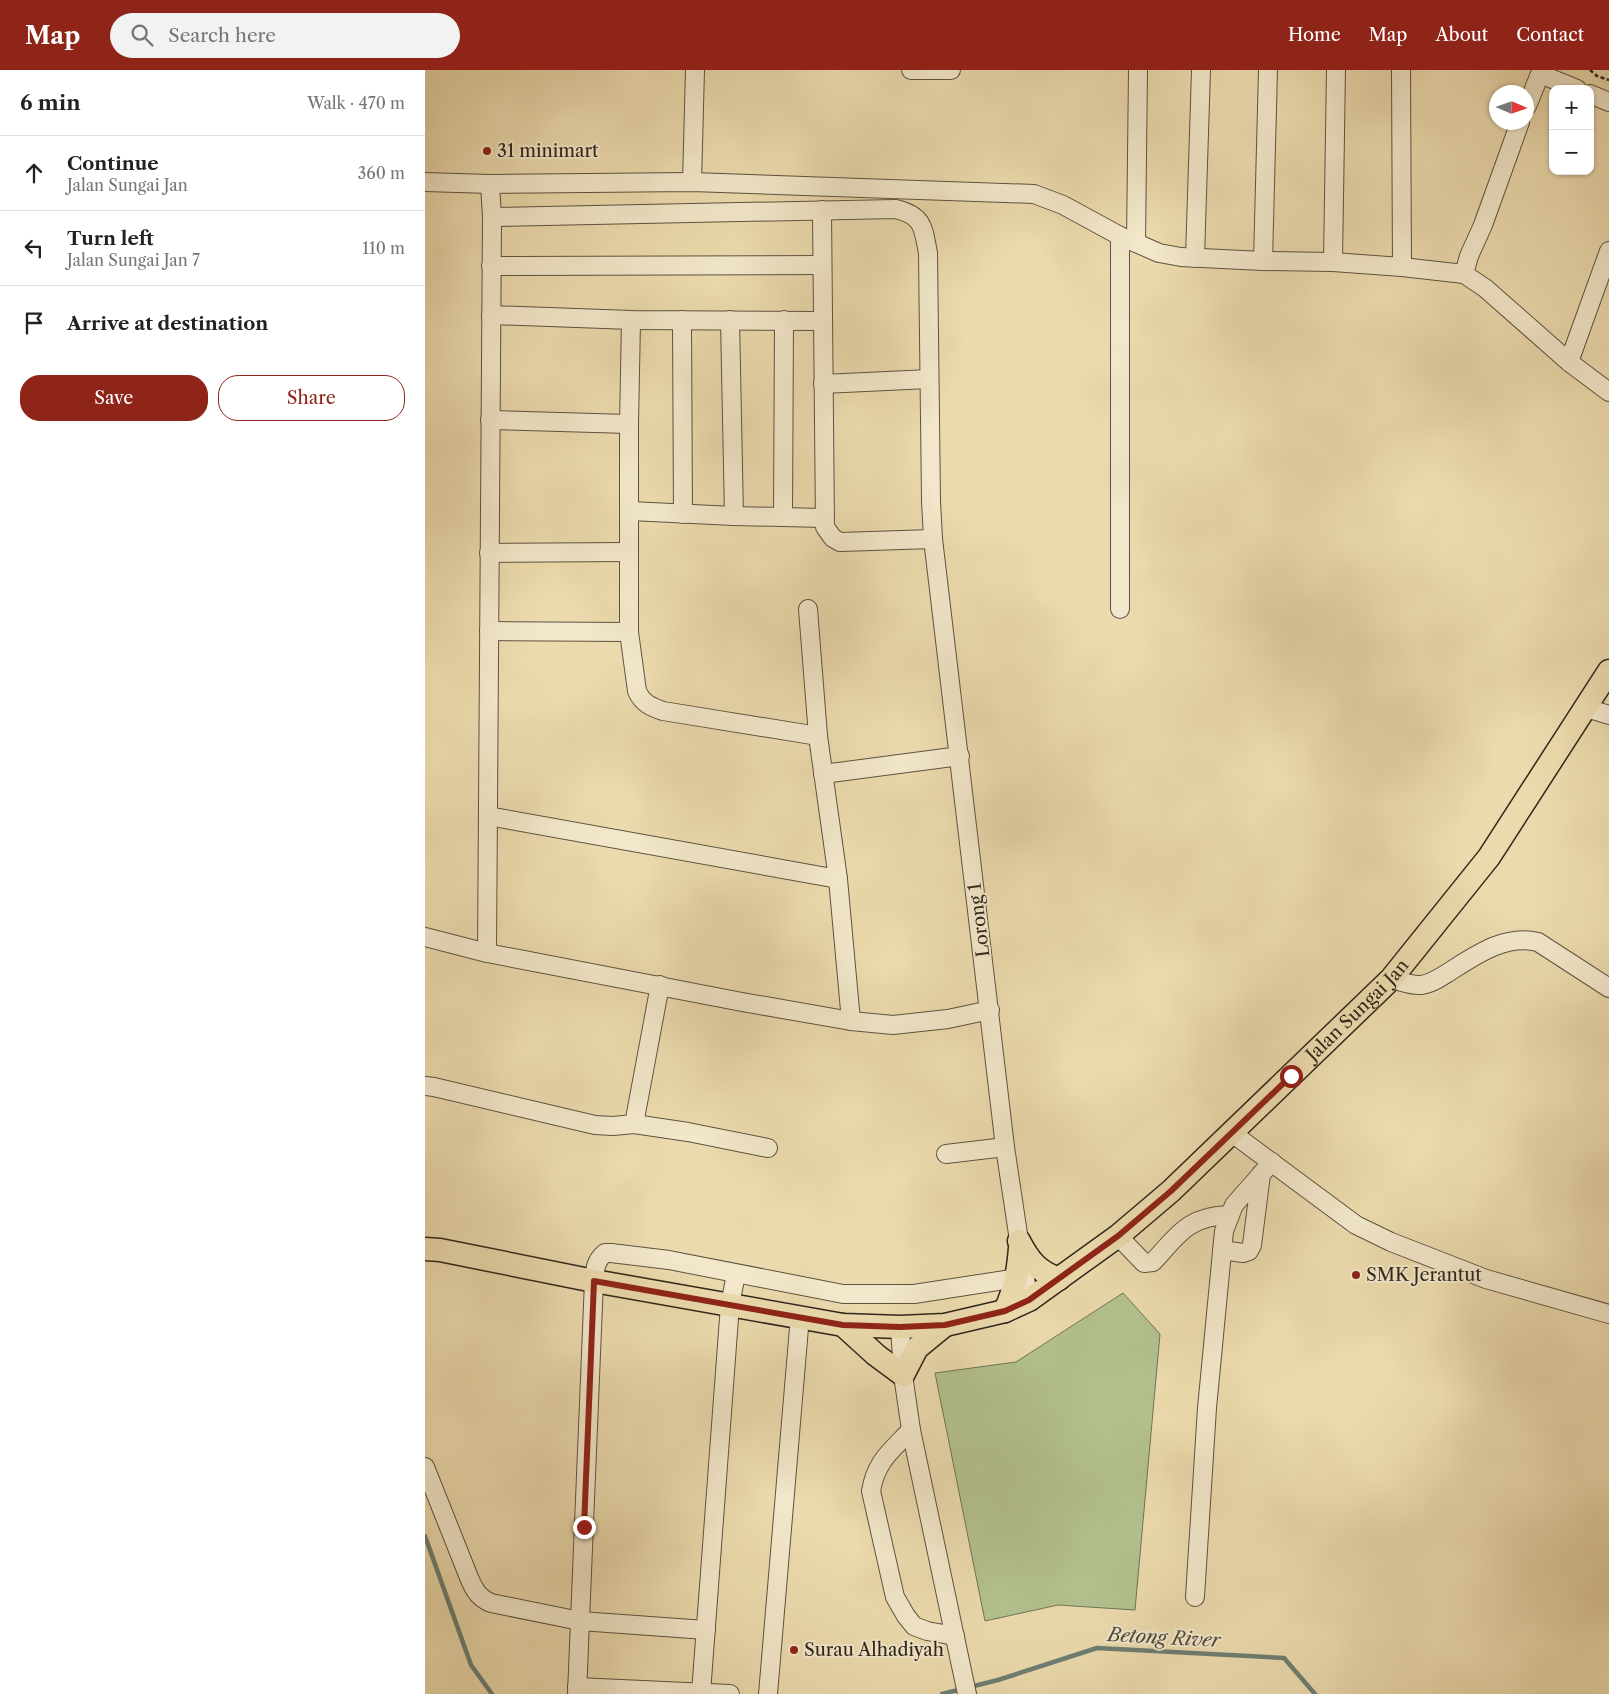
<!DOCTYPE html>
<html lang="en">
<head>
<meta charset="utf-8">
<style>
  body { margin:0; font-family:"Libre Caslon Text",serif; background:#f2f2f2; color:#222 }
  .controls { position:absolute; right:15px; top:15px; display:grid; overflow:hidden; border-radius:10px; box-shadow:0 1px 4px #0004 }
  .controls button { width:45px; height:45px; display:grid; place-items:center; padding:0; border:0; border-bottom:1px solid #e0e0e0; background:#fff; color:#222; font:25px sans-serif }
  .compass { position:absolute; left:1064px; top:15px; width:45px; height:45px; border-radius:50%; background:#fff; box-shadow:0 1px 4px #0004; rotate:92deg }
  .stop { position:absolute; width:15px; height:15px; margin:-11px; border:4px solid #8f2418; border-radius:50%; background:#fff }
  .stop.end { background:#8f2418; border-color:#fff; box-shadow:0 1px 5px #0008 }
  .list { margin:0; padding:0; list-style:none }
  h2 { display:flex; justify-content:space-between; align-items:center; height:65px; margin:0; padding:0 20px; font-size:21px }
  h2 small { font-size:16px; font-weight:400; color:#767676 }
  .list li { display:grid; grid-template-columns:32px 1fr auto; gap:15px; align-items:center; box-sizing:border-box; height:75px; padding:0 20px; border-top:1px solid #e0e0e0 }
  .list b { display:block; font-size:19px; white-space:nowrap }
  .list p { margin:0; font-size:16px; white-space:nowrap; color:#767676 }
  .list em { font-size:16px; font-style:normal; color:#767676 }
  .actions { display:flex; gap:10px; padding:15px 20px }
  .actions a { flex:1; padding:11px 0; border:1px solid #8f2418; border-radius:20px; text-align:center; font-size:18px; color:#8f2418 }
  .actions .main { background:#8f2418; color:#fff }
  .icon { flex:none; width:28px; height:28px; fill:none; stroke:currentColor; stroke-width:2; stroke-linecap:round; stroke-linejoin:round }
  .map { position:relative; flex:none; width:1184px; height:1624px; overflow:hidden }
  header { display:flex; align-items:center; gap:30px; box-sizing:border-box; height:70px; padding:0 25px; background:#8f2418; color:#fff }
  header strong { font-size:24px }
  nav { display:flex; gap:28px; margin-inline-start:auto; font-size:18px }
  .search { width:350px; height:45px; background:#f2f2f2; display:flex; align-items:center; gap:12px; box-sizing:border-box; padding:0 18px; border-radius:28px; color:#767676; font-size:19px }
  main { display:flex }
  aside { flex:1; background:#fff }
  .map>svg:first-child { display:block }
  .green { fill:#b2c18e; stroke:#707455 }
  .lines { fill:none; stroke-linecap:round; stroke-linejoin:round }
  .stream { stroke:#6e7f74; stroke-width:4.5 }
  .minor-casing { stroke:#5e5340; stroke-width:20 }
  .major-casing { stroke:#2f261c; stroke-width:25 }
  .path { stroke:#2f261c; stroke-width:2.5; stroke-dasharray:4 2.5; stroke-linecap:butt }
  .minor { stroke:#f2e7ca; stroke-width:18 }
  .major { stroke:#ebdaad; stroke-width:22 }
  .route { stroke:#8f2418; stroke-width:6 }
  .poi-dot { fill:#8f2418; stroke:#f2e7ca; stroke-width:2 }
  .labels { text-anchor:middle; stroke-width:4; stroke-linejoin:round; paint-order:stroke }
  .poi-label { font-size:18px; fill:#2f261c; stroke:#f2e7ca; text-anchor:start }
  .street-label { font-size:18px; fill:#2f261c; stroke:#f2e7ca }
  .water-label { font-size:19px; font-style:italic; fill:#494b40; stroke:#f2e7ca }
</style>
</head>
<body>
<header>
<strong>Map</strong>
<div class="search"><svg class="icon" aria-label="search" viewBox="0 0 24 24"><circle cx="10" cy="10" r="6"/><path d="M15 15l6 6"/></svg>Search here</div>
<nav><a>Home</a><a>Map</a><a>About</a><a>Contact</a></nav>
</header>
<main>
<aside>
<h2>6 min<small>Walk · 470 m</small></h2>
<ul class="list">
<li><svg class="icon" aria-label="ahead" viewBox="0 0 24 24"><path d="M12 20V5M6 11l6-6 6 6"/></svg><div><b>Continue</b><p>Jalan Sungai Jan</p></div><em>360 m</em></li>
<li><svg class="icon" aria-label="left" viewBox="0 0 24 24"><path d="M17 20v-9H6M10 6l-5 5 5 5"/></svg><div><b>Turn left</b><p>Jalan Sungai Jan 7</p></div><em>110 m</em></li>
<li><svg class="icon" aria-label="arrive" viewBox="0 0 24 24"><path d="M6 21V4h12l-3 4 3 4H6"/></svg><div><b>Arrive at destination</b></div></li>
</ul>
<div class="actions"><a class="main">Save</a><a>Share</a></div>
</aside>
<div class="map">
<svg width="1184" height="1624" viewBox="0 0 1184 1624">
  <rect width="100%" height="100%" fill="#ebdaad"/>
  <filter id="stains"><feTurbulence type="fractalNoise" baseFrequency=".004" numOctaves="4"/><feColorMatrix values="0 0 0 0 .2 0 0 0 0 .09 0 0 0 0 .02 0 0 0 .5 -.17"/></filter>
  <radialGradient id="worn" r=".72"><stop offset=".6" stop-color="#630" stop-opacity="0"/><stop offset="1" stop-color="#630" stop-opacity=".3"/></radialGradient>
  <polygon class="green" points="698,1223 735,1264 710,1540 633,1535 560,1551 510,1303 591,1292"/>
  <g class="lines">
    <g class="stream">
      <polyline points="0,1466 46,1595 67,1624"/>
      <polyline points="545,1617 573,1610 672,1578 859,1588 890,1624"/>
      <polyline points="517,1624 537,1619"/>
    </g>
    <g class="minor-casing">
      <g id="minor">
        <polyline points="486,0 526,0"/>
        <polyline points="976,0 977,197"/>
        <polyline points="1165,24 1184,32"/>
        <polyline points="1102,36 1115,4 1152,19"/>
        <polyline points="0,112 65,114 267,112 609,124 638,135 695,166 734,183 756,187 838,191 908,192 977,197 1039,204 1060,218 1144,292 1184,322"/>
        <polyline points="267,112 270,0"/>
        <polyline points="397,140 400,457 408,468 415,472 508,469"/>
        <path d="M67 147 471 139C499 146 498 158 503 183L506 431 508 469 580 1077 599 1204 604 1230"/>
        <polyline points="711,173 713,0"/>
        <polyline points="770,188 776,0"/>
        <polyline points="838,191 843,0"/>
        <polyline points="908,192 911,0"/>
        <polyline points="66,196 397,195"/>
        <polyline points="1039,204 1044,186 1058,155 1095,52"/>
        <polyline points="66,245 206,250 398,251"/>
        <path d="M206 250 204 354V562L212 621C217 633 226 637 238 641L393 666"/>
        <polyline points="257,250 258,444"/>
        <polyline points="305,250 309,446"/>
        <polyline points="1144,292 1184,181"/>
        <polyline points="398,314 504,309"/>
        <polyline points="65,350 204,354"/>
        <polyline points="205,441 309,446 399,448"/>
        <polyline points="358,447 359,250"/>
        <polyline points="64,483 204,482"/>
        <polyline points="383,539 393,666 413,809 426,951"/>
        <polyline points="695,539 695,166"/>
        <polyline points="64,561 204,562"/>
        <polyline points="1161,638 1184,645"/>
        <polyline points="398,704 535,686"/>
        <polyline points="63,746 413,809"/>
        <polyline points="0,867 62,883 317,932 426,951 468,955 523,949 565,940"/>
        <polyline points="62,883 67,147 65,114"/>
        <path d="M966 909C976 911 986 916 996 915 1006 914 1016 907 1024 902 1051 885 1080 864 1113 872L1184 918"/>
        <polyline points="0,1016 9,1017 170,1055 188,1056 209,1054 235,915"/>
        <polyline points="209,1054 263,1062 343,1078"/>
        <polyline points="807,1063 931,1155 966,1172 1061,1209 1184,1244"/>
        <polyline points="521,1084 580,1077"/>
        <path d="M693 1166 719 1193 728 1192C753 1165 763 1146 804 1145"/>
        <polyline points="797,1180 818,1183 824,1181 827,1175 836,1104"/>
        <polyline points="475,1257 478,1305 486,1360 542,1624"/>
        <path d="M486 1360C466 1381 451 1391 446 1421L470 1527 481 1546 489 1556 502 1561 530 1566"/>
        <path d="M0 1397 45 1510C50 1521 54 1528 66 1533L155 1551 281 1560"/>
        <polyline points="770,1527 782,1338 799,1161 809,1135 847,1092"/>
        <polyline points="152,1617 305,1624"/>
        <polyline points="276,1623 305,1235 311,1204"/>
        <path d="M152 1624 169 1211C170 1200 170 1191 180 1183H186L244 1190 418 1224H489L593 1208"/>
        <polyline points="343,1624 375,1246"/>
      </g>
    </g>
    <g class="major-casing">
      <g id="major">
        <path d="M594 1171C604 1190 612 1201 634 1209"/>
        <path id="s1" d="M0 1179 15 1180 169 1211 418 1255 475 1257 520 1255 580 1241 604 1230 693 1166 746 1121 966 909 1064 787 1184 601"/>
        <path d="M580 1241C590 1218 593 1203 595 1178"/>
        <polyline points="418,1255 451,1285 478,1305 492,1278 520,1255"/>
      </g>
    </g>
    <polyline class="path" points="1165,0 1172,6 1184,10"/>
    <use href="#minor" class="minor"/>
    <use href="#major" class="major"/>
  </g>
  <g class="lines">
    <polyline class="route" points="159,1457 169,1211 418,1255 475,1257 520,1255 580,1241 604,1230 693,1166 746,1121 866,1006"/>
  </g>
  <g class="poi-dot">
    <circle cx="62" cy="81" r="5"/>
    <circle cx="931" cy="1205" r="5"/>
    <circle cx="369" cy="1580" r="5"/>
  </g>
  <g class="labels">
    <g class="poi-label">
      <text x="72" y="87">31 minimart</text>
      <text x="941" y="1211">SMK Jerantut</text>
      <text x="379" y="1586">Surau Alhadiyah</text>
    </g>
    <g class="street-label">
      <text transform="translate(554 850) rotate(-97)" y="6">Lorong 1</text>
      <text dy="6" stroke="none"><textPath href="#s1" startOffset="1054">Jalan Sungai Jan</textPath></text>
    </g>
    <g class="water-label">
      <text transform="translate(739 1567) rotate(3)" y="7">Betong River</text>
    </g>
  </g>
  <rect width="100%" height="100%" filter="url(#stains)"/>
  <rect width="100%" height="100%" fill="url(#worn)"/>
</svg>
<div class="controls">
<button>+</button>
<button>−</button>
</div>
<svg class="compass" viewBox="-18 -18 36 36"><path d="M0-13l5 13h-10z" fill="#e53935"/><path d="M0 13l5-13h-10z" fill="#767676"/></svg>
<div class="stop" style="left:866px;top:1006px"></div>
<div class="stop end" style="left:159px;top:1457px"></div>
</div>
</main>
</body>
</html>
